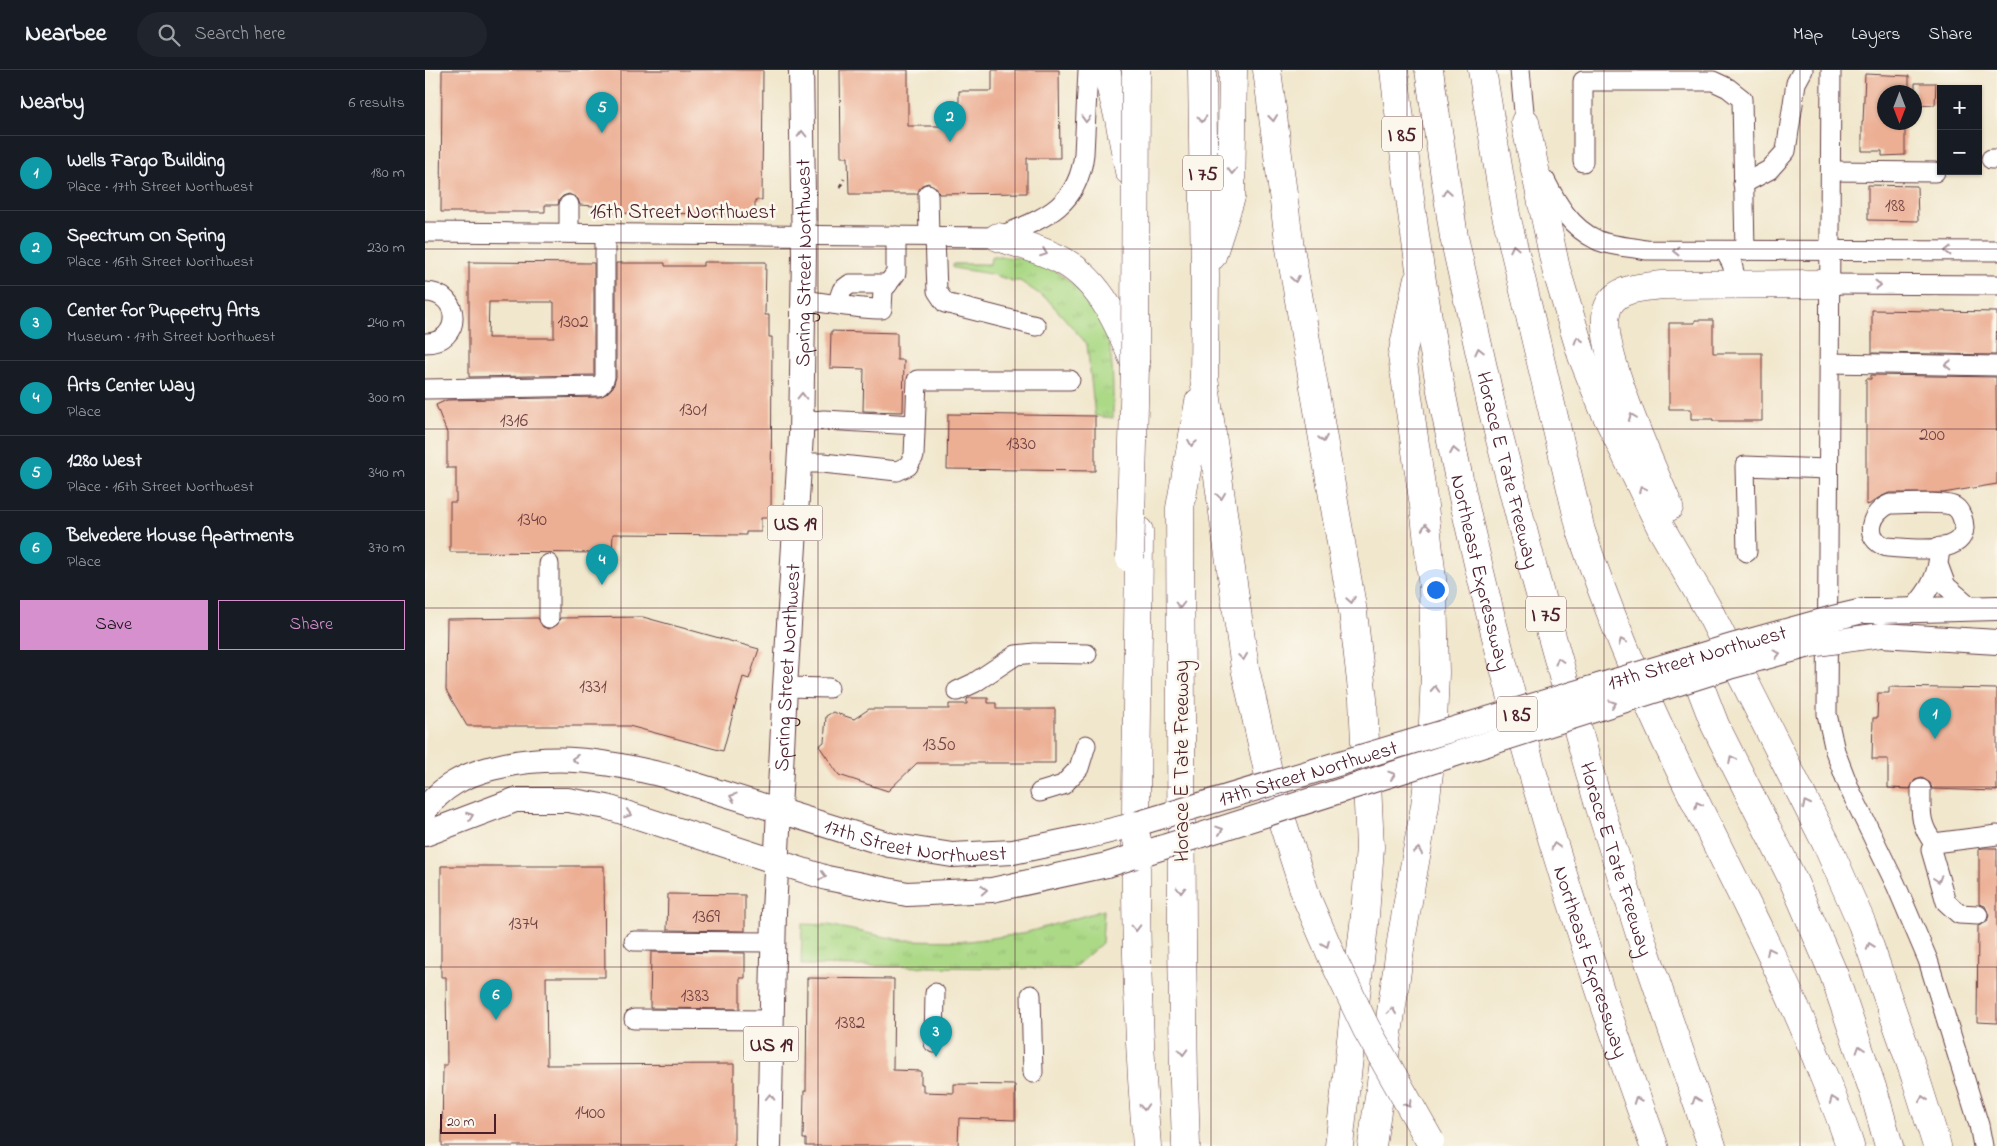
<!DOCTYPE html>
<html lang="en">
<head>
<meta charset="utf-8">
<style>
  body { margin:0; font-family:"Indie Flower",sans-serif; background:#20242c; color:#f1f3f6 }
  .controls { position:absolute; right:15px; top:15px; display:grid; overflow:hidden; border-radius:0px; box-shadow:0 1px 4px #0004 }
  .controls button { width:45px; height:45px; display:grid; place-items:center; padding:0; border:0; border-bottom:1px solid #363941; background:#171b24; color:#f1f3f6; font:25px sans-serif }
  .compass { position:absolute; left:1452px; top:15px; width:45px; height:45px; border-radius:50%; background:#171b24; box-shadow:0 1px 4px #0004; rotate:180deg }
  .scale { position:absolute; left:15px; bottom:12px; width:56px; box-sizing:border-box; padding-left:5px; border:2px solid #4a1f2b; border-top:0; font-size:14px; line-height:18px; white-space:nowrap; color:#4a1f2b; -webkit-text-stroke:4px #fbf7ec; paint-order:stroke }
  .you { position:absolute; left:1010px; top:519px; width:18px; height:18px; margin:-12px; border:4px solid #fff; border-radius:50%; background:#1a73e8; box-shadow:0 0 0 8px #1a73e833 }
  .badge { display:grid; place-items:center; width:32px; height:32px; border-radius:50%; background:#d690ce; color:#fff; font-size:16px; font-weight:700 }
  .pin { position:absolute; translate:-50% -41px; filter:drop-shadow(0 1px 2px #0008) }
  .pin::after { content:''; position:absolute; top:26px; width:18px; height:15px; background:inherit; clip-path:polygon(0 0,100% 0,50% 100%) }
  .list { margin:0; padding:0; list-style:none }
  h2 { display:flex; justify-content:space-between; align-items:center; height:65px; margin:0; padding:0 20px; font-size:21px }
  h2 small { font-size:16px; font-weight:400; color:#9ea1a6 }
  .list li { display:grid; grid-template-columns:32px 1fr auto; gap:15px; align-items:center; box-sizing:border-box; height:75px; padding:0 20px; border-top:1px solid #363941 }
  .list b { display:block; font-size:19px; white-space:nowrap }
  .list p { margin:0; font-size:16px; white-space:nowrap; color:#9ea1a6 }
  .list em { font-size:16px; font-style:normal; color:#9ea1a6 }
  .actions { display:flex; gap:10px; padding:15px 20px }
  .actions a { flex:1; padding:11px 0; border:1px solid #d690ce; border-radius:0px; text-align:center; font-size:18px; color:#d690ce }
  .actions .main { background:#d690ce; color:#111 }
  .icon { flex:none; width:28px; height:28px; fill:none; stroke:currentColor; stroke-width:2; stroke-linecap:round; stroke-linejoin:round }
  .map { position:relative; flex:none; width:1572px; height:1076px; overflow:hidden }
  header { display:flex; align-items:center; gap:30px; box-sizing:border-box; height:70px; padding:0 25px; background:#171b24; border-bottom:1px solid #363941 }
  header strong { font-size:24px }
  nav { display:flex; gap:28px; margin-inline-start:auto; font-size:18px }
  .search { width:350px; height:45px; background:#20242c; display:flex; align-items:center; gap:12px; box-sizing:border-box; padding:0 18px; border-radius:28px; color:#9ea1a6; font-size:19px }
  main { display:flex }
  aside { flex:1; background:#171b24 }
  .map>svg:first-child { display:block }
  .grass { fill:url(#grass-tufts); stroke:#7a7c58 }
  .building { fill:#ecaf94; fill-rule:evenodd }
  .lines { fill:none; stroke-linecap:round; stroke-linejoin:round }
  .minor-casing { stroke:#633d43; stroke-width:21 }
  .major-casing { stroke:#633d43; stroke-width:26 }
  .highway-casing { stroke:#633d43; stroke-width:29 }
  .path { stroke:#633d43; stroke-width:3; stroke-dasharray:4 4; stroke-linecap:butt }
  .minor { stroke:#fff; stroke-width:19 }
  .major { stroke:#fff; stroke-width:24 }
  .highway { stroke:#fff; stroke-width:28 }
  .major-bridge-casing { stroke:#633d43; stroke-width:26; stroke-linecap:butt }
  .highway-bridge-casing { stroke:#633d43; stroke-width:29; stroke-linecap:butt }
  .major-bridge { stroke:#fff; stroke-width:24 }
  .highway-bridge { stroke:#fff; stroke-width:28 }
  .oneway { stroke:#ae9aa0 }
  .grid { fill:none; stroke:#4a1f2b; stroke-width:1; stroke-opacity:0.55 }
  .labels { text-anchor:middle; stroke-width:5; stroke-linejoin:round; paint-order:stroke }
  .number-label { font-size:19px; fill:#724345 }
  .shield { fill:#fbf7ec; stroke:#7f6065; stroke-width:1 }
  .shield-label { font-size:20px; font-weight:bold; fill:#4a1f2b }
  .street-label { font-size:21px; fill:#4a1f2b; stroke:#fbf7ec }
</style>
</head>
<body>
<header>
<strong>Nearbee</strong>
<div class="search"><svg class="icon" aria-label="search" viewBox="0 0 24 24"><circle cx="10" cy="10" r="6"/><path d="M15 15l6 6"/></svg>Search here</div>
<nav><a>Map</a><a>Layers</a><a>Share</a></nav>
</header>
<main>
<aside>
<h2>Nearby<small>6 results</small></h2>
<ul class="list">
<li><span class="badge" style="background:#0f9aa8">1</span><div><b>Wells Fargo Building</b><p>Place · 17th Street Northwest</p></div><em>180 m</em></li>
<li><span class="badge" style="background:#0f9aa8">2</span><div><b>Spectrum On Spring</b><p>Place · 16th Street Northwest</p></div><em>230 m</em></li>
<li><span class="badge" style="background:#0f9aa8">3</span><div><b>Center for Puppetry Arts</b><p>Museum · 17th Street Northwest</p></div><em>240 m</em></li>
<li><span class="badge" style="background:#0f9aa8">4</span><div><b>Arts Center Way</b><p>Place</p></div><em>300 m</em></li>
<li><span class="badge" style="background:#0f9aa8">5</span><div><b>1280 West</b><p>Place · 16th Street Northwest</p></div><em>340 m</em></li>
<li><span class="badge" style="background:#0f9aa8">6</span><div><b>Belvedere House Apartments</b><p>Place</p></div><em>370 m</em></li>
</ul>
<div class="actions"><a class="main">Save</a><a>Share</a></div>
</aside>
<div class="map">
<svg width="1572" height="1076" viewBox="0 0 1572 1076">
  <defs>
    <pattern id="grass-tufts" width="24" height="20" patternUnits="userSpaceOnUse" patternTransform="scale(1.25)"><rect width="24" height="20" fill="#abd986"/><path d="M3 7l-1-3M5 7V3M7 7l1-3M15 17l-1-3M17 17v-4M19 17l1-3" fill="none" stroke="#95ba74"/></pattern>
  </defs>
  <rect width="100%" height="100%" fill="#fbf7ec"/>
  <filter id="ink" filterUnits="userSpaceOnUse"><feTurbulence type="fractalNoise" baseFrequency=".02" numOctaves="2"/><feDisplacementMap in="SourceGraphic" scale="10" xChannelSelector="R" yChannelSelector="G"/><feConvolveMatrix kernelMatrix="1 2 1 2 8 2 1 2 1" color-interpolation-filters="sRGB"/></filter>
  <filter id="wash" filterUnits="userSpaceOnUse"><feTurbulence type="fractalNoise" baseFrequency=".0096" numOctaves="4" result="noise"/><feDisplacementMap in="SourceGraphic" scale="20" xChannelSelector="R" yChannelSelector="G"/><feGaussianBlur stdDeviation="1.12" result="paint"/><feColorMatrix in="noise" values="0 0 0 0 0 0 0 0 0 0 0 0 0 0 0 0 0 1.4 0 .05"/><feComposite in="paint" operator="in"/></filter>
  <g filter="url(#wash)">
    <rect width="100%" height="100%" fill="#f1e7cd"/>
    <g class="grass">
      <path d="M566 187C580 187 594 187 608 191 635 197 673 234 681 260 689 289 688 319 688 348L670 346 662 274 623 230 595 211H587L566 204 528 198V194H565Z"/>
      <polygon points="679,840 677,873 647,899 376,895 377,854 403,855 476,870 544,871 596,864"/>
    </g>
    <g id="blocks">
      <g class="building">
        <polygon points="17,0 338,0 337,130 330,130 330,144 169,143 169,136 155,135 153,129 144,124 138,126 134,130 133,135 120,135 120,142 16,142"/>
        <polygon points="415,0 483,0 483,56 534,56 534,21 567,21 567,0 634,0 635,88 602,88 602,123 514,124 512,118 503,113 497,115 492,124 424,124 423,87 416,87"/>
        <polygon points="1440,4 1484,6 1484,22 1460,22 1460,52 1480,52 1480,85 1457,86 1457,81 1437,81 1437,52 1438,52"/>
        <polygon points="1490,13 1511,13 1510,35 1490,34"/>
        <polygon points="1443,115 1492,116 1493,151 1443,150"/>
        <path d="M44 192 169 193V305L44 307ZM64 232H129V268H63Z"/>
        <polygon points="278,192 341,192 340,245 344,245 344,267 347,267 346,448 336,448 336,462 321,462 321,465 188,464 187,483 25,482 25,432 31,432 31,398 22,398 22,363 11,335 22,330 174,327 181,324 188,317 191,307 191,193 240,193 240,196 278,196"/>
        <polygon points="1447,240 1572,242 1571,285 1447,283"/>
        <polygon points="1270,250 1288,250 1288,283 1337,283 1337,351 1288,351 1288,349 1266,349 1266,339 1244,339 1244,253 1270,253"/>
        <polygon points="406,261 472,263 472,290 479,290 478,342 438,341 439,299 405,298"/>
        <polygon points="1446,305 1571,307 1572,414 1518,423 1464,423 1453,428 1445,434 1441,435 1441,309 1446,309"/>
        <polygon points="523,344 670,346 670,401 522,399"/>
        <polygon points="218,547 334,579 324,609 318,607 298,681 204,656 42,656 21,620 22,549 113,548 118,557 124,559 133,554 135,548"/>
        <polygon points="1464,617 1572,619 1572,721 1507,719 1505,713 1497,708 1490,710 1485,719 1463,718 1463,689 1447,689 1448,648 1452,648 1453,623 1464,623"/>
        <polygon points="544,628 563,628 563,633 571,633 571,639 630,639 630,693 492,693 463,721 414,705 394,676 399,672 401,646 408,642 429,649 444,639 524,639 524,634 542,634 542,629"/>
        <polygon points="1558,778 1572,778 1572,953 1552,952 1553,856 1562,852 1564,845 1560,836 1554,834 1554,779"/>
        <polygon points="16,796 179,796 180,907 121,907 122,995 309,994 309,1076 17,1076 18,995 22,995 21,907 16,907"/>
        <polygon points="243,824 320,825 320,861 242,860"/>
        <polygon points="226,882 320,883 320,908 315,908 315,939 225,938"/>
        <polygon points="382,908 469,909 468,1000 496,1001 496,1014 498,1014 498,1022 529,1023 529,1014 590,1015 590,1050 534,1048 533,1076 381,1076 381,1069 378,1069 379,1021 381,1021"/>
      </g>
    </g>
  </g>
  <g filter="url(#ink)">
    <use href="#blocks" fill-opacity="0" stroke="#633d43" stroke-width="1"/>
    <g class="lines">
      <g class="minor-casing">
        <g id="minor">
          <polyline points="1095,0 1100,52 1103,63"/>
          <polyline points="1406,0 1402,644 1410,681 1425,720 1471,815 1503,890 1554,1055 1558,1076"/>
          <polyline points="1566,89 1572,89"/>
          <polyline points="1158,92 1158,11 1288,11 1303,18 1317,29 1320,181"/>
          <polyline points="1406,101 1510,102"/>
          <path d="M1120 110C1132 134 1146 158 1172 170 1184 176 1207 177 1221 180L1572 181"/>
          <polyline points="1318,114 1344,100 1361,81 1371,13 1378,0"/>
          <polyline points="503,124 504,167"/>
          <polyline points="144,135 144,163"/>
          <path d="M0 162 573 167C617 149 653 138 659 84L663 0"/>
          <polyline points="510,167 512,221 520,233 611,256"/>
          <polyline points="1300,181 1307,194 1312,214"/>
          <polyline points="1404,214 1572,215"/>
          <path d="M0 222C37 222 38 273 0 273"/>
          <path d="M378 230C404 233 431 239 457 239L458 220 471 203V166"/>
          <polyline points="412,234 417,220 425,214 463,214"/>
          <polyline points="1404,293 1572,296"/>
          <polyline points="0,319 174,316 178,312 180,307 180,163"/>
          <polyline points="376,352 399,350 490,355"/>
          <polyline points="374,393 398,393 472,401 483,396 489,386 492,310 645,310"/>
          <path d="M1465 434C1478 434 1521 431 1530 437 1536 441 1539 451 1539 458 1537 487 1482 478 1462 477 1437 469 1445 442 1465 434Z"/>
          <polyline points="1322,482 1320,396 1403,399"/>
          <polyline points="1514,497 1521,516 1547,538"/>
          <path d="M1487 540C1506 519 1513 506 1515 477"/>
          <polyline points="124,548 124,494"/>
          <polyline points="360,617 404,618"/>
          <polyline points="532,621 549,613 591,585 610,583 662,584"/>
          <path d="M1496 719C1496 741 1494 755 1509 773"/>
          <polyline points="615,722 638,715 654,698 661,675"/>
          <polyline points="1553,845 1534,844 1521,832 1506,780 1509,773 1572,765"/>
          <polyline points="209,871 348,872"/>
          <polyline points="606,925 608,1003"/>
          <polyline points="209,949 346,950"/>
          <polyline points="509,973 510,923"/>
        </g>
      </g>
      <g class="major-casing">
        <g id="major">
          <polyline points="1456,541 1572,538"/>
          <polyline points="1456,565 1572,572"/>
          <path id="s1" d="M0 740C17 716 40 705 67 698 129 682 181 691 242 706L465 775 527 785 588 782 660 767"/>
          <polyline points="0,764 90,730 143,730 182,737 402,808 482,824 567,820 682,795"/>
          <path id="s2" d="M344 1076 349 842 360 617 376 365 379 184 376 0"/>
        </g>
      </g>
      <g class="highway-casing">
        <g id="highway">
          <polyline points="681,0 694,49 704,101"/>
          <polyline points="777,0 780,207 779,308 820,598 847,719 882,829"/>
          <polyline points="842,0 865,178 928,542 938,629 945,777 940,846 914,1076"/>
          <path id="s3" d="M969 0C977 66 985 133 995 199 1041 496 1127 794 1229 1076"/>
          <path id="s4" d="M1004 0 1029 167 1066 334 1108 499 1171 725 1218 874 1287 1076"/>
          <path d="M1057 0 1081 145 1156 461C1182 538 1213 614 1249 688 1299 792 1355 893 1397 1002 1407 1026 1417 1051 1425 1076"/>
          <polyline points="1100,52 1131,199 1157,286 1178,338 1237,460 1283,539 1403,777 1437,854 1490,1006 1512,1076"/>
          <path d="M573 167C594 174 618 180 638 191 677 213 695 257 711 296"/>
          <polyline points="787,186 806,127 808,0"/>
          <path d="M1244 437C1229 401 1166 268 1184 235 1193 217 1221 217 1238 215L1404 214"/>
          <path d="M714 461C713 666 704 872 722 1076"/>
          <polyline points="1265,590 1290,655 1368,810 1409,905 1450,1026 1464,1076"/>
          <polyline points="761,1076 759,1013 757,868 755,438 774,332"/>
          <polyline points="947,1076 977,865 1000,736 1007,677 1010,603 1008,518 999,436 977,286 992,212"/>
        </g>
      </g>
      <polyline class="path" points="415,117 419,109"/>
      <use href="#minor" class="minor"/>
      <use href="#major" class="major"/>
      <use href="#highway" class="highway"/>
      <g class="major-bridge-casing">
        <g id="major-bridge">
          <path id="s5" d="M660 767 708 755 1307 576 1408 548 1438 541H1456"/>
          <polyline points="682,795 1304,597 1385,575 1456,565"/>
        </g>
      </g>
      <g class="highway-bridge-casing">
        <g id="highway-bridge">
          <polyline points="705,488 710,296 711,0"/>
          <polyline points="708,755 716,785"/>
          <polyline points="882,829 908,889 941,958 1005,1071"/>
        </g>
      </g>
      <use href="#major-bridge" class="major-bridge"/>
      <use href="#highway-bridge" class="highway-bridge"/>
    </g>
    <defs><path id="oneway-chevron" d="M-2-3.5L2.5 0L-2 3.5" fill="none" stroke-width="1.6" stroke-linecap="round" stroke-linejoin="round" transform="scale(1.25)"/></defs>
    <g class="oneway">
      <use href="#oneway-chevron" transform="translate(848 48) rotate(84)"/>
      <use href="#oneway-chevron" transform="translate(661 49) rotate(92)"/>
      <use href="#oneway-chevron" transform="translate(777 49) rotate(89)"/>
      <use href="#oneway-chevron" transform="translate(377 64) rotate(-91)"/>
      <use href="#oneway-chevron" transform="translate(807 101) rotate(91)"/>
      <use href="#oneway-chevron" transform="translate(1022 122) rotate(-99)"/>
      <use href="#oneway-chevron" transform="translate(1089 178) rotate(-103)"/>
      <use href="#oneway-chevron" transform="translate(1251 181) rotate(-180)"/>
      <use href="#oneway-chevron" transform="translate(1523 181) rotate(180)"/>
      <use href="#oneway-chevron" transform="translate(619 183) rotate(21)"/>
      <use href="#oneway-chevron" transform="translate(870 209) rotate(80)"/>
      <use href="#oneway-chevron" transform="translate(1453 215)"/>
      <use href="#oneway-chevron" transform="translate(1153 270) rotate(-107)"/>
      <use href="#oneway-chevron" transform="translate(1054 281) rotate(-103)"/>
      <use href="#oneway-chevron" transform="translate(1523 295) rotate(-179)"/>
      <use href="#oneway-chevron" transform="translate(377 326) rotate(-89)"/>
      <use href="#oneway-chevron" transform="translate(1207 347) rotate(-111)"/>
      <use href="#oneway-chevron" transform="translate(898 369) rotate(80)"/>
      <use href="#oneway-chevron" transform="translate(767 373) rotate(100)"/>
      <use href="#oneway-chevron" transform="translate(1029 381) rotate(-101)"/>
      <use href="#oneway-chevron" transform="translate(1217 419) rotate(-116)"/>
      <use href="#oneway-chevron" transform="translate(796 426) rotate(82)"/>
      <use href="#oneway-chevron" transform="translate(1001 457) rotate(-96)"/>
      <use href="#oneway-chevron" transform="translate(926 530) rotate(80)"/>
      <use href="#oneway-chevron" transform="translate(755 535) rotate(90)"/>
      <use href="#oneway-chevron" transform="translate(1197 572) rotate(-114)"/>
      <use href="#oneway-chevron" transform="translate(1352 584) rotate(-15)"/>
      <use href="#oneway-chevron" transform="translate(818 587) rotate(82)"/>
      <use href="#oneway-chevron" transform="translate(1134 591) rotate(-106)"/>
      <use href="#oneway-chevron" transform="translate(1010 619) rotate(-87)"/>
      <use href="#oneway-chevron" transform="translate(1188 634) rotate(-18)"/>
      <use href="#oneway-chevron" transform="translate(150 689) rotate(-176)"/>
      <use href="#oneway-chevron" transform="translate(1307 689) rotate(-117)"/>
      <use href="#oneway-chevron" transform="translate(967 705) rotate(-18)"/>
      <use href="#oneway-chevron" transform="translate(308 727) rotate(-162)"/>
      <use href="#oneway-chevron" transform="translate(1381 734) rotate(-117)"/>
      <use href="#oneway-chevron" transform="translate(1273 735) rotate(-117)"/>
      <use href="#oneway-chevron" transform="translate(203 744) rotate(18)"/>
      <use href="#oneway-chevron" transform="translate(45 746) rotate(-20)"/>
      <use href="#oneway-chevron" transform="translate(795 760) rotate(-18)"/>
      <use href="#oneway-chevron" transform="translate(1130 776) rotate(-107)"/>
      <use href="#oneway-chevron" transform="translate(993 781) rotate(-81)"/>
      <use href="#oneway-chevron" transform="translate(398 806) rotate(17)"/>
      <use href="#oneway-chevron" transform="translate(1513 809) rotate(72)"/>
      <use href="#oneway-chevron" transform="translate(559 820) rotate(-3)"/>
      <use href="#oneway-chevron" transform="translate(756 820) rotate(90)"/>
      <use href="#oneway-chevron" transform="translate(711 858) rotate(89)"/>
      <use href="#oneway-chevron" transform="translate(901 874) rotate(67)"/>
      <use href="#oneway-chevron" transform="translate(1445 876) rotate(-110)"/>
      <use href="#oneway-chevron" transform="translate(1345 881) rotate(-116)"/>
      <use href="#oneway-chevron" transform="translate(967 941) rotate(-82)"/>
      <use href="#oneway-chevron" transform="translate(1435 979) rotate(-108)"/>
      <use href="#oneway-chevron" transform="translate(758 982) rotate(89)"/>
      <use href="#oneway-chevron" transform="translate(345 1027) rotate(-89)"/>
      <use href="#oneway-chevron" transform="translate(1498 1029) rotate(-107)"/>
      <use href="#oneway-chevron" transform="translate(1212 1030) rotate(-110)"/>
      <use href="#oneway-chevron" transform="translate(1271 1030) rotate(-109)"/>
      <use href="#oneway-chevron" transform="translate(1408 1030) rotate(-111)"/>
      <use href="#oneway-chevron" transform="translate(983 1034) rotate(60)"/>
      <use href="#oneway-chevron" transform="translate(719 1037) rotate(86)"/>
    </g>
  </g>
  <path class="grid" d="M196 0V1076M393 0V1076M590 0V1076M786 0V1076M982 0V1076M1179 0V1076M1375 0V1076M0 179H1572M0 359H1572M0 538H1572M0 717H1572M0 897H1572"/>
  <g class="labels">
    <g class="number-label">
      <text x="1470" y="141">188</text>
      <text x="148" y="257">1302</text>
      <text x="268" y="345">1301</text>
      <text x="89" y="356">1316</text>
      <text x="1507" y="370">200</text>
      <text x="596" y="379">1330</text>
      <text x="107" y="455">1340</text>
      <text x="168" y="622">1331</text>
      <text x="514" y="680">1350</text>
      <text x="281" y="852">1369</text>
      <text x="98" y="859">1374</text>
      <text x="270" y="931">1383</text>
      <text x="425" y="958">1382</text>
      <text x="165" y="1048">1400</text>
    </g>
    <g class="shield">
      <rect x="957" y="46.5" width="40" height="35" rx="4"/>
      <rect x="758" y="85.5" width="40" height="35" rx="4"/>
      <rect x="342.5" y="435.5" width="55" height="35" rx="4"/>
      <rect x="1101" y="526.5" width="40" height="35" rx="4"/>
      <rect x="1072" y="626.5" width="40" height="35" rx="4"/>
      <rect x="318.5" y="956.5" width="55" height="35" rx="4"/>
    </g>
    <g class="shield-label">
      <text x="977" y="71">I 85</text>
      <text x="778" y="110">I 75</text>
      <text x="370" y="460">US 19</text>
      <text x="1121" y="551">I 75</text>
      <text x="1092" y="651">I 85</text>
      <text x="346" y="981">US 19</text>
    </g>
    <g class="street-label">
      <text x="258" y="148">16th Street Northwest</text>
      <text dy="7" stroke="none"><textPath href="#s2" startOffset="884">Spring Street Northwest</textPath></text>
      <text dy="7" stroke="none"><textPath href="#s4" startOffset="408">Horace E Tate Freeway</textPath></text>
      <text dy="7" stroke="none"><textPath href="#s3" startOffset="510">Northeast Expressway</textPath></text>
      <text dy="7" stroke="none"><textPath href="#s5" startOffset="638">17th Street Northwest</textPath></text>
      <text dy="7" stroke="none"><textPath href="#s2" startOffset="479">Spring Street Northwest</textPath></text>
      <text transform="translate(756 691) rotate(-90)" y="7">Horace E Tate Freeway</text>
      <text dy="7" stroke="none"><textPath href="#s5" startOffset="232">17th Street Northwest</textPath></text>
      <text dy="7" stroke="none"><textPath href="#s1" startOffset="516">17th Street Northwest</textPath></text>
      <text dy="7" stroke="none"><textPath href="#s4" startOffset="812">Horace E Tate Freeway</textPath></text>
      <text dy="7" stroke="none"><textPath href="#s3" startOffset="915">Northeast Expressway</textPath></text>
    </g>
  </g>
</svg>
<div class="controls">
<button>+</button>
<button>−</button>
</div>
<svg class="compass" viewBox="-18 -18 36 36"><path d="M0-13l5 13h-10z" fill="#e53935"/><path d="M0 13l5-13h-10z" fill="#9ea1a6"/></svg>
<div class="scale">20 m</div>
<div class="you"></div>
<div class="pin badge" style="left:1510px;top:669px;background:#0f9aa8">1</div>
<div class="pin badge" style="left:525px;top:72px;background:#0f9aa8">2</div>
<div class="pin badge" style="left:511px;top:987px;background:#0f9aa8">3</div>
<div class="pin badge" style="left:177px;top:515px;background:#0f9aa8">4</div>
<div class="pin badge" style="left:177px;top:63px;background:#0f9aa8">5</div>
<div class="pin badge" style="left:71px;top:950px;background:#0f9aa8">6</div>
</div>
</main>
</body>
</html>
